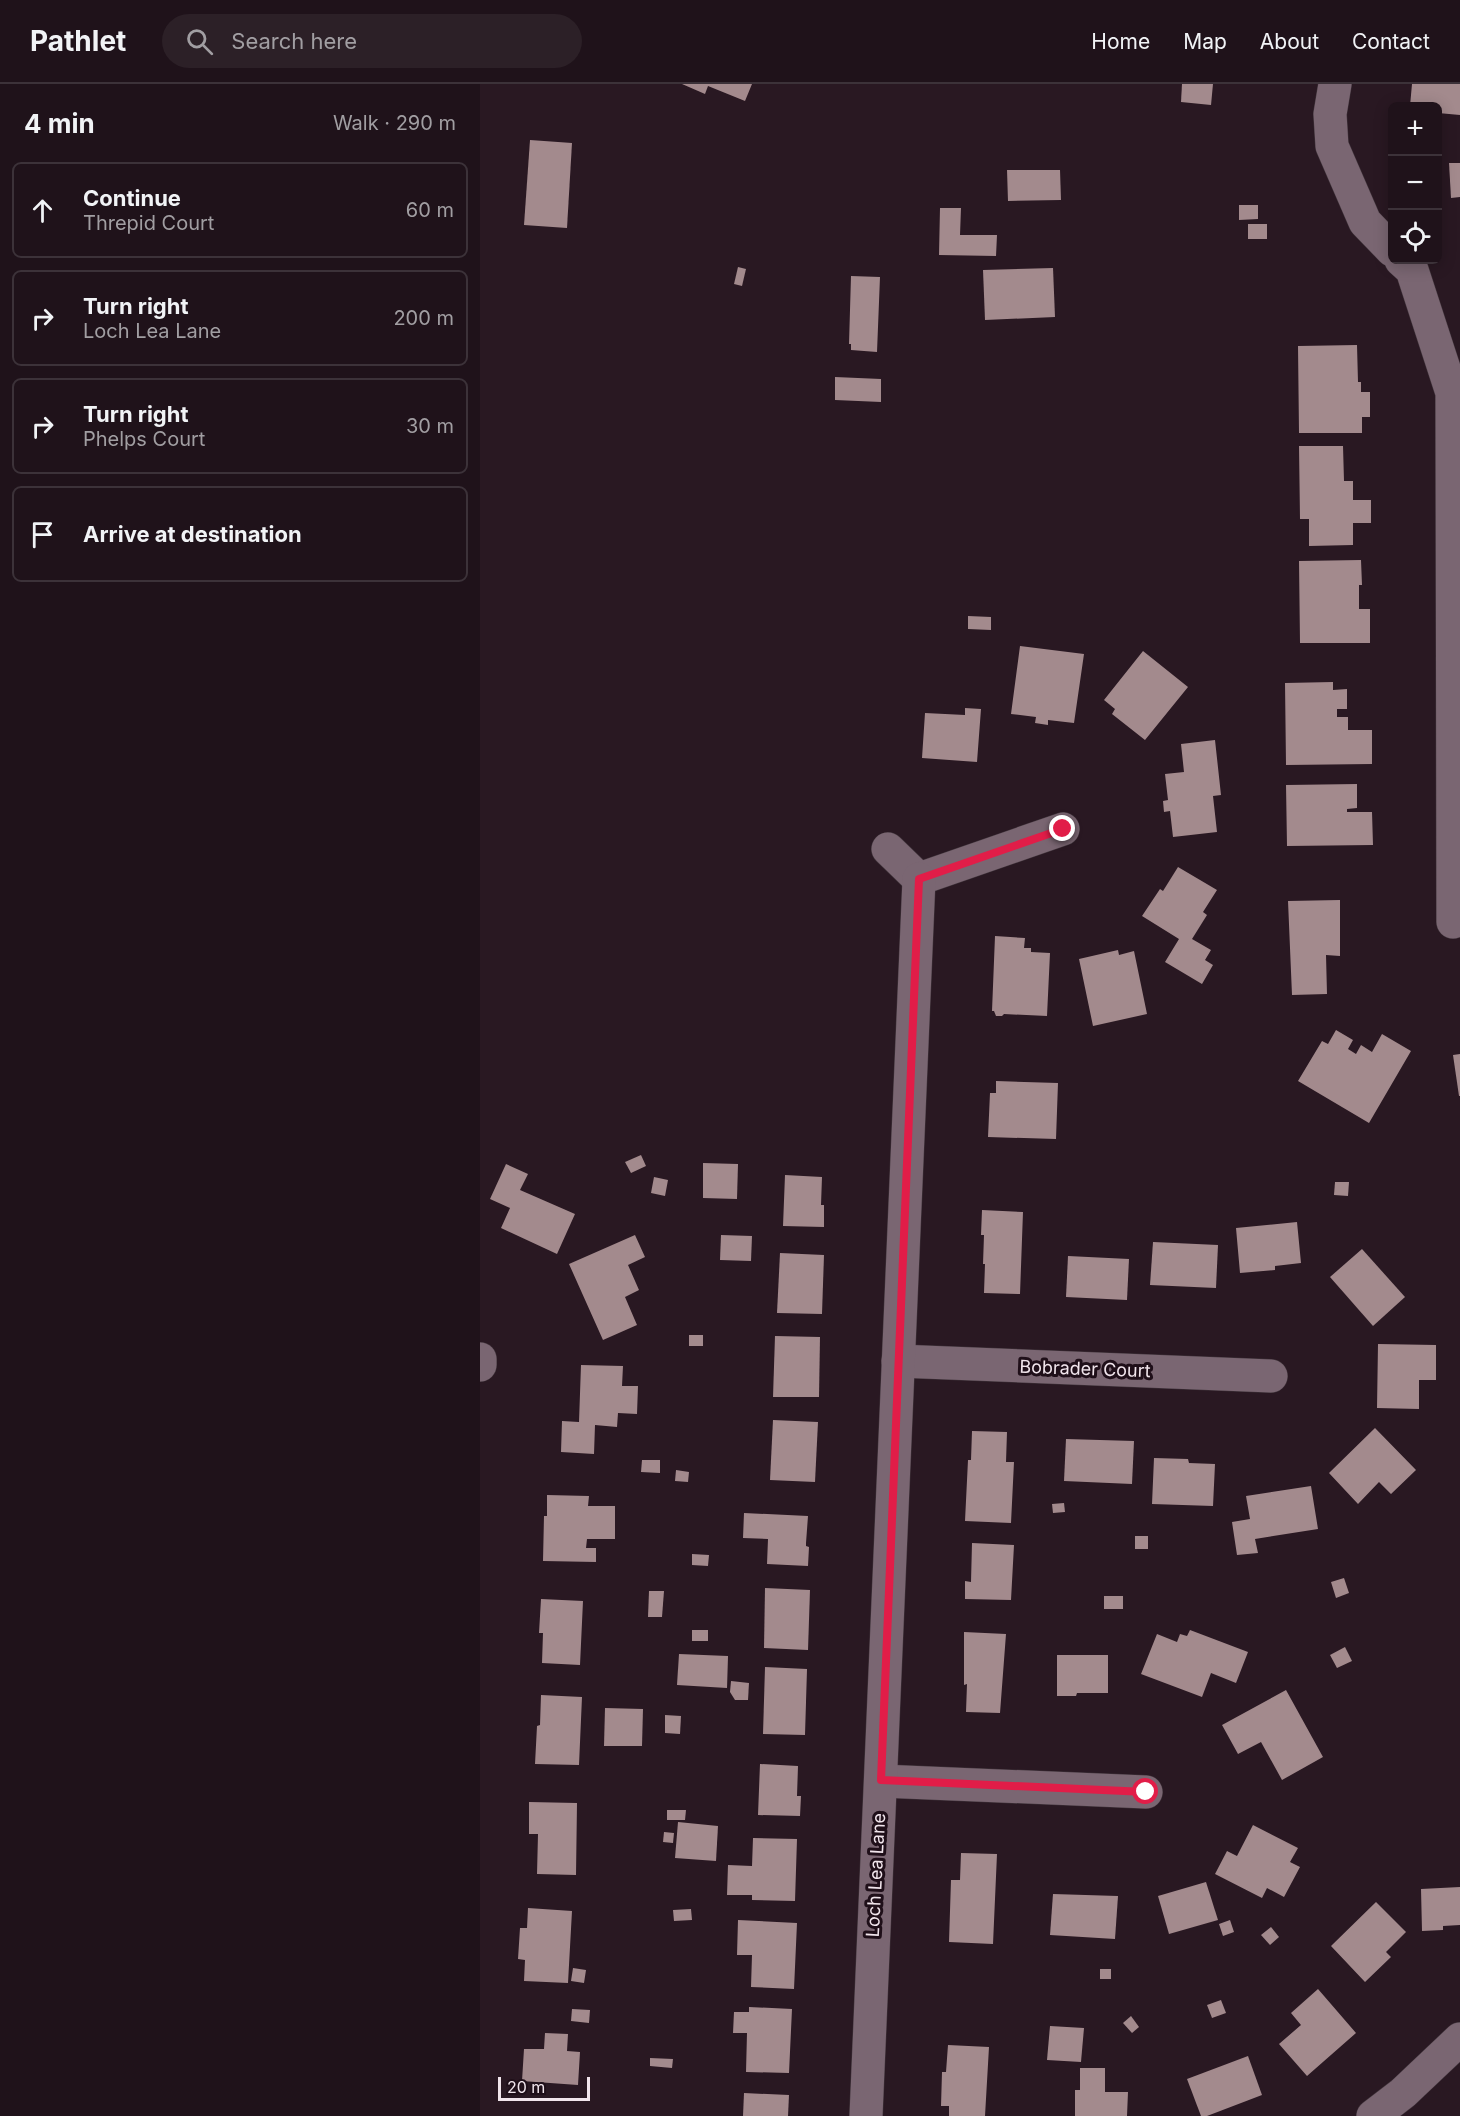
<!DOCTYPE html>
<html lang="en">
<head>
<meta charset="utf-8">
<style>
  body { margin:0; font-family:Inter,sans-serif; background:#2c2027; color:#f1f3f6 }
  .controls { position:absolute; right:18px; top:18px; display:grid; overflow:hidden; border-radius:9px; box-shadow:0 3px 15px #0003 }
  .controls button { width:54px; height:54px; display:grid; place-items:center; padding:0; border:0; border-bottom:2px solid #3c3239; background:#1f121a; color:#f1f3f6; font:30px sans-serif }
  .scale { position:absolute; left:18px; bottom:15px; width:92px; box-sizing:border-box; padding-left:6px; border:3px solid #f1e5ec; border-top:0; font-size:16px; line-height:21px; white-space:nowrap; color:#f1e5ec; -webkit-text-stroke:4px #1f0f19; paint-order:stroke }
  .stop { position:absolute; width:18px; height:18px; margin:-14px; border:4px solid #e11d48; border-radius:50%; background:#fff }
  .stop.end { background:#e11d48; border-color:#fff; box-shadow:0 2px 6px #0008 }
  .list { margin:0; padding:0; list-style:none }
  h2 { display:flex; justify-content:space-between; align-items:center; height:78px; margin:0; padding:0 24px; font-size:26px }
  h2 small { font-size:20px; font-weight:400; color:#a19ea2 }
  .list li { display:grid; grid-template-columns:39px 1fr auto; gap:18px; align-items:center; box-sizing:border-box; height:96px; margin:0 12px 12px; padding:0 12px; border:2px solid #3c3239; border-radius:9px }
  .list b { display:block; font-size:22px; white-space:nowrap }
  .list p { margin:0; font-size:20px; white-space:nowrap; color:#a19ea2 }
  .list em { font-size:20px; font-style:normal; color:#a19ea2 }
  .icon { flex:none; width:33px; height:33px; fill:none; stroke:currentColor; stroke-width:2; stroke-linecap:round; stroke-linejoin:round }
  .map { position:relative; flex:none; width:980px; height:2032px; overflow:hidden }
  header { display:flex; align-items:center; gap:36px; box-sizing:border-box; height:84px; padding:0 30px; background:#1f121a; border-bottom:2px solid #3c3239 }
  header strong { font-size:28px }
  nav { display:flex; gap:33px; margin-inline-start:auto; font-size:21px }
  .search { width:420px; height:54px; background:#2c2027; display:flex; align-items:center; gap:15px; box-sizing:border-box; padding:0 21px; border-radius:33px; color:#a19ea2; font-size:22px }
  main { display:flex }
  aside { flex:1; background:#1f121a }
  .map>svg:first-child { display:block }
  .building { fill:#a38a8d }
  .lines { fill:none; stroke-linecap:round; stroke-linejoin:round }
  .minor-casing { stroke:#42363d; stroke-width:34 }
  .minor { stroke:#7a6672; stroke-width:33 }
  .route { stroke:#e11d48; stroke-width:8 }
  .labels { text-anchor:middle; stroke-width:6; stroke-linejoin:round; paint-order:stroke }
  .street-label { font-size:18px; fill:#f1e5ec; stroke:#1f0f19 }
</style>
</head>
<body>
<header>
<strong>Pathlet</strong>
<div class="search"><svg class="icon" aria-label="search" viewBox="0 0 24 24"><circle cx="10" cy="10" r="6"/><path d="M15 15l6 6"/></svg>Search here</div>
<nav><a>Home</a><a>Map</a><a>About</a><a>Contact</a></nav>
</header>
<main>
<aside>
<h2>4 min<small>Walk · 290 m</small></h2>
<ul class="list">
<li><svg class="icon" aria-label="ahead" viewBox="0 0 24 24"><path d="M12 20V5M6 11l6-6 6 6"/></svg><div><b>Continue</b><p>Threpid Court</p></div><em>60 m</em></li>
<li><svg class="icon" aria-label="right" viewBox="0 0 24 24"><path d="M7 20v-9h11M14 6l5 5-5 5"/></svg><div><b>Turn right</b><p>Loch Lea Lane</p></div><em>200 m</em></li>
<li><svg class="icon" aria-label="right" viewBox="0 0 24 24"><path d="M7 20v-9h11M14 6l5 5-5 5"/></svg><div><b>Turn right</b><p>Phelps Court</p></div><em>30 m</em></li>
<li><svg class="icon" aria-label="arrive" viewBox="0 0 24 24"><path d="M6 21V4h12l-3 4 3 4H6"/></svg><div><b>Arrive at destination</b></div></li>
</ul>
</aside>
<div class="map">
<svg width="980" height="2032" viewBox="0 0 980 2032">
  <rect width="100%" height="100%" fill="#291822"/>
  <g class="building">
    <polygon points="202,0 272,0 265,17 228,2 225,10"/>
    <polygon points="702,0 733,0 731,21 701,18"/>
    <polygon points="932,0 980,0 980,31 958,29 958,22 930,22"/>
    <polygon points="50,56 92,59 87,144 44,141"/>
    <polygon points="969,79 980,79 980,113 971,114"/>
    <polygon points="527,86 580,86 581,116 528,117"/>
    <polygon points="759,121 778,121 778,135 759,136"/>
    <polygon points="460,124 481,124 480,151 517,151 516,172 459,171"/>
    <rect x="768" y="140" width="19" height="15"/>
    <polygon points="258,183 266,185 262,202 254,200"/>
    <polygon points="573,184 575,233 505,236 503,186"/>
    <polygon points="371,192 400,193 397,268 371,266 371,260 369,260"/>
    <polygon points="877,261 878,298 881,298 881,308 890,308 890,333 882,333 882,349 819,349 818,262"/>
    <polygon points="355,293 401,295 401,318 355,316"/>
    <polygon points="819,362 863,362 864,397 873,397 873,416 891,416 891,439 873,439 873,461 829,462 829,435 820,435"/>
    <polygon points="881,476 882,501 879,501 879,525 890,525 890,559 820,559 819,477"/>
    <polygon points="488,532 511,533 511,546 488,545"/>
    <polygon points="540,562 604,570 594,639 568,636 568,641 555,639 556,633 531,630"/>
    <polygon points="663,567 708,603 665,656 632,630 635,625 624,616"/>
    <polygon points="853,598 853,606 867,605 867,625 857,625 857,633 868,633 868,646 892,646 892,680 806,681 805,599"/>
    <polygon points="485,624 501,625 497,678 442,674 445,629 485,631"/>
    <polygon points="735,656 741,711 733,712 737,748 693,753 690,727 684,728 683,717 688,716 685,690 704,688 701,660"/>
    <polygon points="877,700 877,724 867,725 867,728 892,728 893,761 807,762 806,701"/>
    <polygon points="698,783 737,806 723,828 727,831 712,855 731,866 725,876 733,881 722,900 685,878 699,855 662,832 680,805 683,807"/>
    <polygon points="860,816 860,872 846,871 847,910 812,911 808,817"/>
    <polygon points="515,852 545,854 544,864 551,864 551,868 570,869 567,932 524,930 522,932 516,932 514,927 512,927"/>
    <polygon points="638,866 639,871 654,867 667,930 613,942 599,875"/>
    <polygon points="856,946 873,956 868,965 876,970 881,961 892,968 902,950 931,967 889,1039 818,997 842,957 848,960"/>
    <polygon points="980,970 980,1012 979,1012 973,971"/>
    <polygon points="516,997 578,999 576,1055 508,1053 510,1009 516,1009"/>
    <polygon points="161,1071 166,1082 151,1089 145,1078"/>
    <polygon points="223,1079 258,1080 257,1115 223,1114"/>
    <polygon points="26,1080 48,1090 40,1106 95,1130 77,1170 21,1144 30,1124 10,1115"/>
    <polygon points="305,1091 342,1093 341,1121 344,1121 344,1143 303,1142"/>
    <polygon points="174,1093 188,1096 185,1112 171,1109"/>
    <polygon points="855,1098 869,1098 868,1112 854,1111"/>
    <polygon points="502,1126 543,1128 540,1210 504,1209 505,1180 503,1180 504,1151 501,1151"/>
    <polygon points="817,1138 821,1179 795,1182 795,1186 760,1189 756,1144"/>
    <polygon points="155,1151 165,1173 148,1181 159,1206 145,1213 157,1241 123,1256 89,1180"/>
    <polygon points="241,1151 272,1152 271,1177 240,1176"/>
    <polygon points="673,1158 738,1161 736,1204 670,1201"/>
    <polygon points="882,1165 925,1213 893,1242 850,1193"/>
    <polygon points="300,1169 344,1171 342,1230 297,1229"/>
    <polygon points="588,1172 649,1175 647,1216 586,1213"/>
    <rect x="209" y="1251" width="14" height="11"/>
    <polygon points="295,1252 340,1253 339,1313 293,1313"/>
    <polygon points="898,1260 956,1261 956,1296 939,1296 939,1325 897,1324"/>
    <polygon points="101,1281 143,1282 142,1302 158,1302 157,1330 138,1329 137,1343 115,1341 114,1370 81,1368 82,1337 99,1338"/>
    <polygon points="293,1336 338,1338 335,1398 290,1396"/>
    <polygon points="895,1344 936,1386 911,1410 899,1398 878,1420 849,1389"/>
    <polygon points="492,1347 527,1348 526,1378 534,1378 531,1439 485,1437 488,1376 491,1376"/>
    <polygon points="586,1355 654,1357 652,1400 584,1397"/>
    <polygon points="674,1374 708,1375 709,1379 735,1380 733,1422 672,1420"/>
    <polygon points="162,1376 180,1376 180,1389 161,1388"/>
    <polygon points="196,1386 209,1388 208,1398 195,1397"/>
    <polygon points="831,1402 838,1445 775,1455 778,1469 757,1471 752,1438 770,1435 766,1412"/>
    <polygon points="67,1411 109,1412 108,1422 135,1422 135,1455 107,1455 106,1464 116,1464 116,1478 63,1477 64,1432 67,1432"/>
    <polygon points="584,1419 585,1428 573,1429 572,1420"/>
    <polygon points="264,1429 328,1432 326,1459 326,1462 329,1463 328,1482 287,1480 288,1455 263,1454"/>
    <rect x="655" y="1452" width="13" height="13"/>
    <polygon points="492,1459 534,1461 531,1516 485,1515 485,1497 491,1498"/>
    <polygon points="212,1470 229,1471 228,1482 212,1481"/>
    <polygon points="864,1494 869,1509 856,1514 851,1498"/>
    <polygon points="285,1504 330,1506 328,1566 284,1564"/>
    <polygon points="169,1507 184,1507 182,1533 168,1533"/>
    <rect x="624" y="1512" width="19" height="13"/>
    <polygon points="61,1515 103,1517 100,1581 62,1579 63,1549 59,1549"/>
    <rect x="212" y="1546" width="16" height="11"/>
    <polygon points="710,1546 768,1568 756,1599 731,1589 722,1613 661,1590 677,1550 697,1558 700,1550 707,1552"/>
    <polygon points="484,1548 526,1550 520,1629 486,1628 487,1600 484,1601"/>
    <polygon points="865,1563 872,1577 857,1584 850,1571"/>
    <polygon points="199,1570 248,1572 247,1604 197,1601"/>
    <polygon points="577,1571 628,1571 628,1609 597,1609 596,1612 577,1612"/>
    <polygon points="285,1583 327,1585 325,1651 283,1650"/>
    <polygon points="251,1597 269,1599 268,1616 255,1616 250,1608"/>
    <polygon points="806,1606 843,1673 802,1696 781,1658 758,1670 742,1641"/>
    <polygon points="61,1611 102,1613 99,1681 55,1680 57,1642 60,1641"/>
    <polygon points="125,1624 163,1625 162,1662 124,1662"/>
    <polygon points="185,1631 201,1632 200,1650 185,1649"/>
    <polygon points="280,1680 318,1682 317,1712 321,1712 320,1732 278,1731"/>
    <polygon points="49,1718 97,1719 96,1791 57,1790 58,1750 49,1750"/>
    <polygon points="187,1726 206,1726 205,1736 187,1736"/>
    <polygon points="198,1738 238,1742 236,1777 195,1774"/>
    <polygon points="773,1741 818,1764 810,1778 820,1783 804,1813 787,1804 782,1814 735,1790 747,1767 757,1772"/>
    <polygon points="184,1748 194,1749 193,1759 183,1758"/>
    <polygon points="273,1754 317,1755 315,1817 272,1816 272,1811 247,1811 248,1781 272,1782"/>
    <polygon points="481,1769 517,1770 513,1860 469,1858 471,1796 480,1796"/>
    <polygon points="726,1798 738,1836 689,1850 678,1812"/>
    <polygon points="980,1803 980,1841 963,1842 963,1846 942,1847 941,1805"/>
    <polygon points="573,1810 638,1812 635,1855 570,1851"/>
    <polygon points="896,1818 926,1848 906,1868 911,1873 885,1898 851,1862"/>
    <polygon points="48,1824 92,1827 88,1899 44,1897 45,1876 38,1875 40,1844 47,1844"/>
    <polygon points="211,1825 212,1836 194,1837 193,1826"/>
    <polygon points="258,1836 317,1839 314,1905 271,1903 272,1871 257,1871"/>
    <polygon points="750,1836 754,1848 743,1852 739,1840"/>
    <polygon points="791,1843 799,1853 790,1861 781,1851"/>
    <polygon points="93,1884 106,1886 104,1899 91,1897"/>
    <rect x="620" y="1885" width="11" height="10"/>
    <polygon points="838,1905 876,1949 827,1992 799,1960 821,1941 811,1929"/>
    <polygon points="741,1916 746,1929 732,1934 727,1921"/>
    <polygon points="269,1923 312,1925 309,1989 266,1988 267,1949 253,1949 254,1928 269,1928"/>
    <polygon points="92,1925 110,1926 109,1939 91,1937"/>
    <polygon points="651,1932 659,1943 652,1949 643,1939"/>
    <polygon points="570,1942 604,1944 601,1978 567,1976"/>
    <polygon points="65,1949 88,1950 87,1967 100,1968 98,2001 42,1997 44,1965 64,1965"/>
    <polygon points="468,1961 509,1963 505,2032 469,2032 469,2022 461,2022 462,1988 466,1988"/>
    <polygon points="768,1972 782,2011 727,2032 721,2032 707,1995"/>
    <polygon points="170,1974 193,1975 192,1984 170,1982"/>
    <polygon points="600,1984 625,1984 625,2008 648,2008 647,2032 595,2032 595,2006 600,2006"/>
    <polygon points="264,2009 309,2011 308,2032 263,2032"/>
  </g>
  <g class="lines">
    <g class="minor-casing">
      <g id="minor">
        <polyline points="855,0 850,30 852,62 885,138 912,166"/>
        <polyline points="921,176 932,186 972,309 973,838"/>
        <polyline points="408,765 439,795"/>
        <polyline points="439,795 583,745"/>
        <polyline points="0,1275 0,1281"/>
        <polyline points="418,1277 791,1292"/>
        <polyline points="401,1697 666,1708"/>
        <polyline points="386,2032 439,795"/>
        <polyline points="893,2032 923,2009 980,1955"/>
      </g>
    </g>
    <use href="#minor" class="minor"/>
  </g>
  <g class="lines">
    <polyline class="route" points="583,745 439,795 401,1696 666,1708"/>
  </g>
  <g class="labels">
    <g class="street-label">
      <text transform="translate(605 1285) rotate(2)" y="6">Bobrader Court</text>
      <text transform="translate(396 1791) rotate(-87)" y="6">Loch Lea Lane</text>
    </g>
  </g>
</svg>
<div class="controls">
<button>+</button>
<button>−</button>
<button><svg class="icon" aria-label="locate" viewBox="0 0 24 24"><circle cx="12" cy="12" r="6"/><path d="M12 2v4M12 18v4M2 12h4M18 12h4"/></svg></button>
</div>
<div class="scale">20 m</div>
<div class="stop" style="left:666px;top:1708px"></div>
<div class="stop end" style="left:583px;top:745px"></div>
</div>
</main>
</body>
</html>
